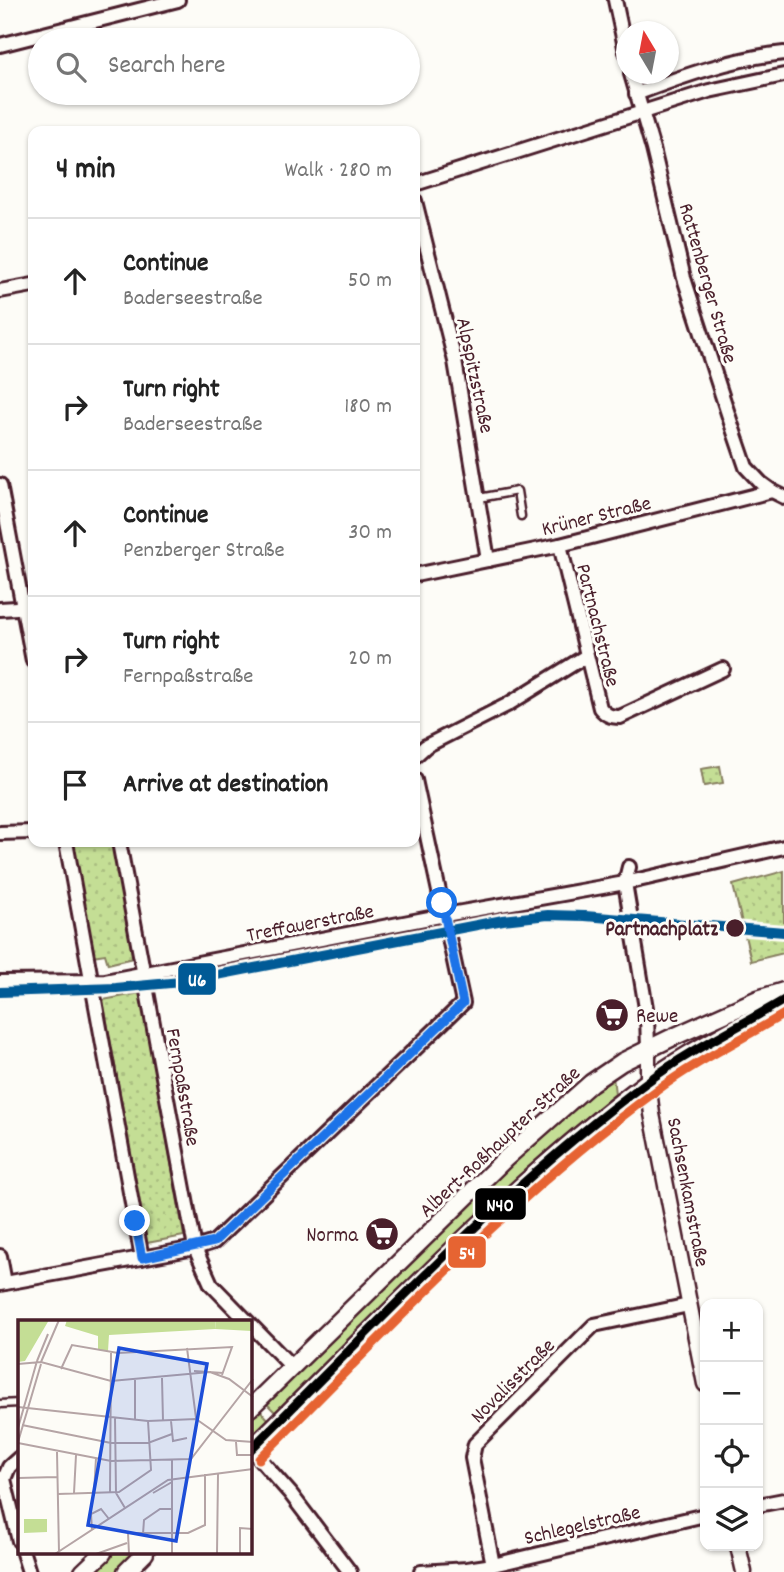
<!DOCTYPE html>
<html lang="en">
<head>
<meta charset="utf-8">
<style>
  body { margin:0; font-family:Dekko,sans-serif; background:#f2f2f2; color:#222 }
  .controls { position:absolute; right:21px; bottom:21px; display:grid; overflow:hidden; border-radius:14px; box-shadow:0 2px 5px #0004 }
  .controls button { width:63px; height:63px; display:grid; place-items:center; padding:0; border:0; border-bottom:2px solid #e0e0e0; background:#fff; color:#222; font:35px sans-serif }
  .compass { position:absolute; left:616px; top:21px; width:63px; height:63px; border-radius:50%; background:#fff; box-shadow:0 2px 5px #0004; rotate:350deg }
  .stop { position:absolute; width:21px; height:21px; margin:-16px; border:5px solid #1a73e8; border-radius:50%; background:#fff }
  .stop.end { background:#1a73e8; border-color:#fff; box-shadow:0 2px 7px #0008 }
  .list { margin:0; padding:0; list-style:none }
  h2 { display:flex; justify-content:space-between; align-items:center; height:91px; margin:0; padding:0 28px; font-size:30px }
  h2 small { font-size:23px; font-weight:400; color:#767676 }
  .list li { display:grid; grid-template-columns:46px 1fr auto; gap:21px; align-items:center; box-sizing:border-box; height:126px; padding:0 28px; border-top:2px solid #e0e0e0 }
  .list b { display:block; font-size:26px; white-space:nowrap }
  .list p { margin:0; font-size:23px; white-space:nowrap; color:#767676 }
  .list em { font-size:23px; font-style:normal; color:#767676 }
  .icon { flex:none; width:38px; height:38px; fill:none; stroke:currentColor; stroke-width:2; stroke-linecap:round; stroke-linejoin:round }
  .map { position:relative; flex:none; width:784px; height:1572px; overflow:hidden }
  .search { position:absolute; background:#fff; box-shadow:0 2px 5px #0004; left:28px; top:28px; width:392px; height:77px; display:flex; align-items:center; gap:18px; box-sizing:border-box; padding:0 24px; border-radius:38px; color:#767676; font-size:26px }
  .panel { position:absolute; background:#fff; box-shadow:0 2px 5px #0004; left:28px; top:126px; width:392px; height:721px; border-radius:14px }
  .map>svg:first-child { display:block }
  .grass { fill:#c4de95; stroke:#877e60; stroke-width:2 }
  .park { fill:url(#park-dots); stroke:#877e60; stroke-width:2 }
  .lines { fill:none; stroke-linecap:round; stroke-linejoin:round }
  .service-casing { stroke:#4a1f2b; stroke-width:11 }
  .minor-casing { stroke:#4a1f2b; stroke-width:18 }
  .tertiary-casing { stroke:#4a1f2b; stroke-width:19 }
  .secondary-casing { stroke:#4a1f2b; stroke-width:21 }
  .service { stroke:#fdfcf7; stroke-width:6 }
  .minor { stroke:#fdfcf7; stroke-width:12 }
  .tertiary { stroke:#fdfcf7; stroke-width:14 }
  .secondary { stroke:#fdfcf7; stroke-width:16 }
  .bus-1-casing { stroke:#fdfcf7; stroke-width:14 }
  .bus-2-casing { stroke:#fdfcf7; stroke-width:14 }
  .bus-1 { stroke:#000; stroke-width:9 }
  .bus-2 { stroke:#e66432; stroke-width:9 }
  .metro-1-casing { stroke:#fdfcf7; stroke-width:16 }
  .metro-1 { stroke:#005a96; stroke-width:10 }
  .route { stroke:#1a73e8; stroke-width:9 }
  .stop-dot { fill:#4a1f2b; stroke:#fdfcf7; stroke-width:2.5 }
  .labels { text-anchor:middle; stroke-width:6; stroke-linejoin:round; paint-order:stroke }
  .street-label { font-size:21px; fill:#4a1f2b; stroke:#fdfcf7 }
  .stop-label { font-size:21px; font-weight:bold; fill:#4a1f2b; stroke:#fdfcf7; text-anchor:end }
  .poi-label { font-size:21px; fill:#4a1f2b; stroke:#fdfcf7; text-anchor:start }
  .inset-road { fill:none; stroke:#b5a4a5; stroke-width:2 }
  .view { fill:#1d4ed8; fill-opacity:0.15; stroke:#1d4ed8; stroke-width:3.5 }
  .inset-edge { fill:none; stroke:#4a1f2b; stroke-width:3.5 }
  .line-badge { stroke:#fdfcf7; stroke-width:2.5 }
  .badge-label { font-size:19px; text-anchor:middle; font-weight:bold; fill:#fff }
</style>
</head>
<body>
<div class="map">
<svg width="784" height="1572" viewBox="0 0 784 1572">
  <defs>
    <pattern id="park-dots" width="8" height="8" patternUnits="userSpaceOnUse" patternTransform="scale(1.75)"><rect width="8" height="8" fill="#c4de95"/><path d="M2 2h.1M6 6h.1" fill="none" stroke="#aabe81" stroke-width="1.8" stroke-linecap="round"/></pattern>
  </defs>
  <rect width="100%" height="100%" fill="#fdfcf7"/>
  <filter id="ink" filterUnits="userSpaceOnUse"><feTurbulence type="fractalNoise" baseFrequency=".0143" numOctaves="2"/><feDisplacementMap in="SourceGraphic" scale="14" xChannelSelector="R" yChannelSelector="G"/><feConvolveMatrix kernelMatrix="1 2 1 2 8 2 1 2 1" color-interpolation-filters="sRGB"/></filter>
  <g filter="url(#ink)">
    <g class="grass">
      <polygon points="613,1076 615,1094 542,1155 276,1413 265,1402 529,1145 585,1096"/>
      <polygon points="259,1409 269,1420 250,1438 250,1417"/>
      <polygon points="112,1553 135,1553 115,1572 92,1572"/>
    </g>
    <g class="park">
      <polygon points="720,766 723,783 704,786 701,769"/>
      <polygon points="79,842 112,842 133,958 108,964 105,954 92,956 71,843"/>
      <polygon points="784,871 784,953 751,961 733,885"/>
      <polygon points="141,993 184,1236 147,1243 103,1000"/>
    </g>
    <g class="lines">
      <g class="service-casing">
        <g id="service">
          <polyline points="479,498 517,491 521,516"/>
          <polyline points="0,1404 19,1403"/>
        </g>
      </g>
      <g class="minor-casing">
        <g id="minor">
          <polyline points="615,0 626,52"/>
          <polyline points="0,45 178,0"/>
          <polyline points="631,74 653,149 684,278 732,426 746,467 761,483 772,491"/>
          <path d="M636 94C683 76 734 58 784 53"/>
          <polyline points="415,184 709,91 784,75"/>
          <polyline points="415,201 455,361 488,560"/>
          <polyline points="0,291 33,285"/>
          <polyline points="0,485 33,661"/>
          <path d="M560 545 600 708C606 715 610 717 620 717L723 669"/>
          <polyline points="415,575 560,545 772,491 784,497"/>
          <polyline points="0,609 33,607"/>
          <polyline points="415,756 426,746 507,705 586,656"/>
          <polyline points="0,833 33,832"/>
          <polyline points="66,842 142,1258"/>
          <polyline points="119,842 195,1248 211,1284 248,1322"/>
          <polyline points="629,867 625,883 647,1014 648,1049"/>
          <polyline points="0,982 105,981 445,915 625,883 784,847"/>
          <polyline points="0,1256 5,1283"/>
          <polyline points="0,1284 195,1248 214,1242 463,1003 415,780"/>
          <polyline points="250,1324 292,1367"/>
          <polyline points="251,1449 290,1493 350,1572"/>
          <polyline points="19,1458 9,1467 4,1479 19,1541"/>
          <polyline points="758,1505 784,1500"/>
          <polyline points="23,1553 29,1572"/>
          <polyline points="493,1565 472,1458 475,1444 594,1325 689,1305"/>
          <polyline points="421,1572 467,1569 493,1565 705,1515"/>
        </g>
      </g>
      <g class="tertiary-casing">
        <g id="tertiary">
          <polyline points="648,1049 648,1082 652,1114 705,1384"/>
          <polyline points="738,1546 744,1572"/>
        </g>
      </g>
      <g class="secondary-casing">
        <g id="secondary">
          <polyline points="250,1408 505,1159 591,1083 622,1062 671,1038 758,999 784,991"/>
          <path d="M250 1450C379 1324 503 1190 647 1082 690 1050 739 1028 784 1000"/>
          <polyline points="83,1572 103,1553"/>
          <polyline points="126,1572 145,1553"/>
        </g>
      </g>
      <use href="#service" class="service"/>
      <use href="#minor" class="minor"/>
      <use href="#tertiary" class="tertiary"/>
      <use href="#secondary" class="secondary"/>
      <g class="bus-1-casing">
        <path id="bus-1" d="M250 1450C378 1323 502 1189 647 1082 690 1050 739 1027 784 1000"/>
      </g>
      <g class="bus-2-casing">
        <path id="bus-2" d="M259 1459C387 1332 510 1197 656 1091 696 1061 741 1040 784 1014"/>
      </g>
      <use href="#bus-1" class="bus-1"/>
      <use href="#bus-2" class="bus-2"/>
      <g class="metro-1-casing">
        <polyline id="metro-1" points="0,992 116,988 181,982 503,920 548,915 585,916 784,932"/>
      </g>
      <use href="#metro-1" class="metro-1"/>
    </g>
  </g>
  <g class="lines" filter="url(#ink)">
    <polyline class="route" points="135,1221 142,1258 214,1242 463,1003 442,903"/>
  </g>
  <defs>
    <g id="supermarket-disc" transform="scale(1.75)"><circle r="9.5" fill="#4a1f2b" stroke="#fdfcf7"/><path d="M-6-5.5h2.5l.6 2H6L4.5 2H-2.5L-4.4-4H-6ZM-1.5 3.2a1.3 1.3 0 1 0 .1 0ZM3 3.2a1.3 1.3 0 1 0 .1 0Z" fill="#fff"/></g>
  </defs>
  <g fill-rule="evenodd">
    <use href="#supermarket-disc" x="612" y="1015"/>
    <use href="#supermarket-disc" x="382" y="1234"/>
  </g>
  <circle class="stop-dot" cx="735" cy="928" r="10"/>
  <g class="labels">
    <g class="street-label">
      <text transform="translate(709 283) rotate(74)" y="7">Rattenberger Straße</text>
      <text transform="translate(476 375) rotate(78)" y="7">Alpspitzstraße</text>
      <text transform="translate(596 515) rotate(-14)" y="7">Krüner Straße</text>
      <text transform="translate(599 625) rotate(76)" y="7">Partnachstraße</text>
      <text transform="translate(310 922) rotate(-11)" y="7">Treffauerstraße</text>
      <text transform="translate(184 1087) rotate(80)" y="7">Fernpaßstraße</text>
      <text transform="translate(499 1141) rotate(-43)" y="7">Albert-Roßhaupter-Straße</text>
      <text transform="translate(689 1192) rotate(79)" y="7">Sachsenkamstraße</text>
      <text transform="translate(512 1380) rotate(-45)" y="7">Novalisstraße</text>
      <text transform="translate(582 1524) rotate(-13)" y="7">Schlegelstraße</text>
    </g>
    <g class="stop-label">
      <text x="718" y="935">Partnachplatz</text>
    </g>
    <g class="poi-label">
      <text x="636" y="1022">Rewe</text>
      <text x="358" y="1241" text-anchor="end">Norma</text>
    </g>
  </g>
  <g transform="translate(18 1320)">
    <rect width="234" height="234" fill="#fdfcf7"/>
    <path d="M0 0H31L7 41 0 42ZM49 0H198L197 9 91 15 90 31 80 30V16L47 6ZM6 199H29V212L6 213Z" fill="#c4de95"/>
    <path d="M198 0H234V11L197 9Z" fill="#c4de95"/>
    <path class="inset-road" d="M169 28 178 98M19 41 30 14M23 42 41 0M0 44 23 42 93 61 192 52 211 59 235 77M43 49 54 25 100 33 214 27 204 55M176 51 205 53M144 58 145 101M117 60V100M0 87 130 101 178 99 208 120 235 122M97 98 98 173 107 188M153 101 155 121 169 118M4 105 93 123H130L154 114M0 108 19 41M0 122 23 44M218 122 219 135H235M0 123 93 141 173 139 235 59M39 132 41 232M154 140V234M0 158 39 157M56 173 58 135M76 173 78 138M92 173 93 33M135 173 154 162M40 174 101 172 133 150 130 101M74 210 73 194 83 189 91 199M125 214 126 200 142 189H153M37 234 150 160 235 149M78 234 109 223M111 234 110 213H170L187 205V154M199 234 200 154M222 234V208L235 209"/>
    <path class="view" d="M101 28 189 44 158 221 70 205Z"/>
    <rect width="234" height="234" class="inset-edge"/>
  </g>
  <g class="line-badge">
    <rect x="177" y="962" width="40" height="34" rx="7" fill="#005a96"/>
    <rect x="474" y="1187" width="53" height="34" rx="7" fill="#000"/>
    <rect x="447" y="1235" width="40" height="34" rx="7" fill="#e66432"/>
  </g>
  <g class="badge-label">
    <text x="197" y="986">U6</text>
    <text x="500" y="1211">N40</text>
    <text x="467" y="1259">54</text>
  </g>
</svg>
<div class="controls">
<button>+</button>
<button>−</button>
<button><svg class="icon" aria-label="locate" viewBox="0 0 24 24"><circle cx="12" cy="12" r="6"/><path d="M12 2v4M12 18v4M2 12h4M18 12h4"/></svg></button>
<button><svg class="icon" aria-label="layers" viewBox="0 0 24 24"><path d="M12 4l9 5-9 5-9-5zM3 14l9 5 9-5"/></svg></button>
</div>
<svg class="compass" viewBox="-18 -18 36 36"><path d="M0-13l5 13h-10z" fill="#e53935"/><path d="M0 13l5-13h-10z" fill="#767676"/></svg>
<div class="stop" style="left:442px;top:903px"></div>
<div class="stop end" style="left:135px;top:1221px"></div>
<div class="search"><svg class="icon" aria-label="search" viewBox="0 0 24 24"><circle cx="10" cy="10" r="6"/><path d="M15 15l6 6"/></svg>Search here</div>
<section class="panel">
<h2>4 min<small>Walk · 280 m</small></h2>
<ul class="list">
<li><svg class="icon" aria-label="ahead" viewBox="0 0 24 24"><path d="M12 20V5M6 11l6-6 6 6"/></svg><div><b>Continue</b><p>Baderseestraße</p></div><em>50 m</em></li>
<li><svg class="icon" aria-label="right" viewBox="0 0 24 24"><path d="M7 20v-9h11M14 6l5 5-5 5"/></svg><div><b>Turn right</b><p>Baderseestraße</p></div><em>180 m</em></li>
<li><svg class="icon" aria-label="ahead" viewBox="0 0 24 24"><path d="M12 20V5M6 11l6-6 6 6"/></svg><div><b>Continue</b><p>Penzberger Straße</p></div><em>30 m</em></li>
<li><svg class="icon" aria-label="right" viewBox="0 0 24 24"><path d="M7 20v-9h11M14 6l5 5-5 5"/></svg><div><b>Turn right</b><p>Fernpaßstraße</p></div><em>20 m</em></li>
<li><svg class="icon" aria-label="arrive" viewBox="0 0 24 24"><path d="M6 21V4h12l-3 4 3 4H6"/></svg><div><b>Arrive at destination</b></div></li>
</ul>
</section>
</div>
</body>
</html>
